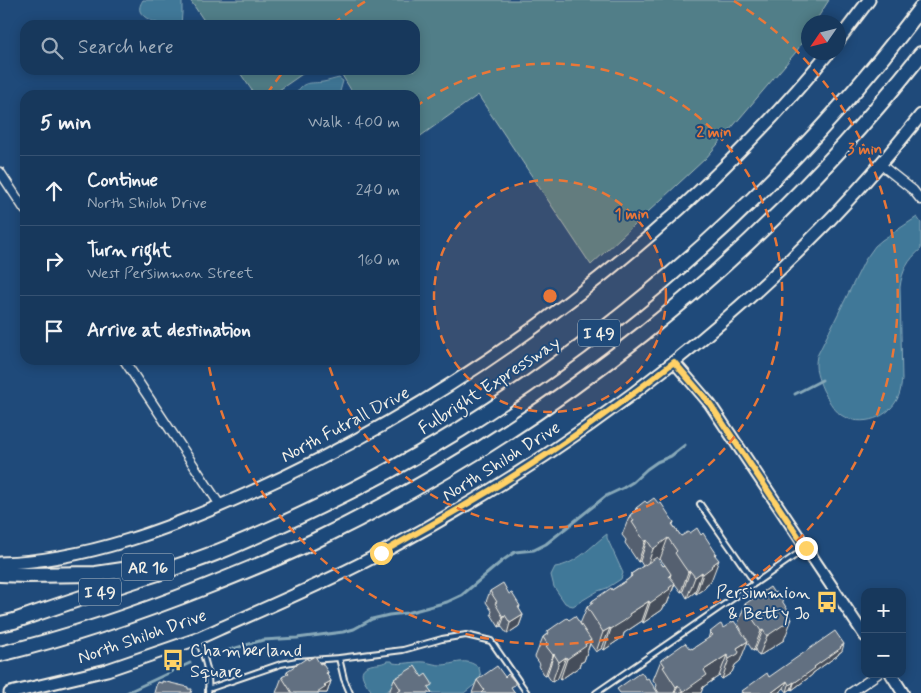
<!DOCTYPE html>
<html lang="en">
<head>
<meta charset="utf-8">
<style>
  body { margin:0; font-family:Mynerve,sans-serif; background:#203f62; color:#f1f3f6 }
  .controls { position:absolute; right:15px; bottom:15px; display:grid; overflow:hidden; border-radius:10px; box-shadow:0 2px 12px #0003 }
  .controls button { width:45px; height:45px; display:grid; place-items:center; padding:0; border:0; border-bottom:1px solid #365272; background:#17385c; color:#f1f3f6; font:25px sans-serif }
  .compass { position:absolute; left:801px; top:15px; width:45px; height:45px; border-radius:50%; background:#17385c; box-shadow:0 2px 12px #0003; rotate:235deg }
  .stop { position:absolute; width:15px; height:15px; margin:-11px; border:4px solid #ffd166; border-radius:50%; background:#fff }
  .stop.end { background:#ffd166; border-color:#fff; box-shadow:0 1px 5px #0008 }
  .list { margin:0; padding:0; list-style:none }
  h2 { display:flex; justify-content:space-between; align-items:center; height:65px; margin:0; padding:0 20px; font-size:21px }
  h2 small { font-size:16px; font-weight:400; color:#9eacbb }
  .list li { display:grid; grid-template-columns:32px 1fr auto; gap:15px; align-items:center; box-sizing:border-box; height:70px; padding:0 20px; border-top:1px solid #365272 }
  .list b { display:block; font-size:19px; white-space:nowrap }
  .list p { margin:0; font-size:16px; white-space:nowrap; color:#9eacbb }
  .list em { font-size:16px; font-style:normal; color:#9eacbb }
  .icon { flex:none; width:28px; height:28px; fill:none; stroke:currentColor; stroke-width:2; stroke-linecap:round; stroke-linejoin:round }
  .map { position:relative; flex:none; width:921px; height:693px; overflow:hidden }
  .search { position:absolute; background:#17385c; box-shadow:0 2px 12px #0003; left:20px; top:20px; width:400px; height:55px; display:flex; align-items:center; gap:12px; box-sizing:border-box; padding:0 18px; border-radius:15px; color:#9eacbb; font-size:19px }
  .panel { position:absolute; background:#17385c; box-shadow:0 2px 12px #0003; left:20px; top:90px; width:400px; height:275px; border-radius:15px }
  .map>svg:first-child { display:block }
  .green { fill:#517e88; stroke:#a2b8b8 }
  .water { fill:#3f7898; stroke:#87a8b8 }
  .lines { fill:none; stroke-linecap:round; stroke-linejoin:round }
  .stream { stroke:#87a8b8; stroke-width:3 }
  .service-casing { stroke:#f4f1e8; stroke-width:8 }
  .minor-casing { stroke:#f4f1e8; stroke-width:11 }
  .tertiary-casing { stroke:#f4f1e8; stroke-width:14 }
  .secondary-casing { stroke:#f4f1e8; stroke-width:15 }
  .motorway-casing { stroke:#f4f1e8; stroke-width:18 }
  .service { stroke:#1f4a7a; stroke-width:4 }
  .minor { stroke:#1f4a7a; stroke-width:8 }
  .tertiary { stroke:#1f4a7a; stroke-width:10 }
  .secondary { stroke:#1f4a7a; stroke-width:11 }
  .motorway { stroke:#1f4a7a; stroke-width:14 }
  .wall { fill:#54606f; stroke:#f4f1e8; fill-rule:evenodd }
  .shaded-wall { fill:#454e5a; stroke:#f4f1e8 }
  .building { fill:#627081; stroke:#f4f1e8 }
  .route { stroke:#ffd166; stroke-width:6 }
  .ring { fill:none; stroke:#ea7738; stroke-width:2.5; stroke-dasharray:9 6 }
  .labels { text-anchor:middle; stroke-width:4; stroke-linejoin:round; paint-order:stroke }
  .shield { fill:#1f4a7a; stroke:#b4bfc7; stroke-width:1 }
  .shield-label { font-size:16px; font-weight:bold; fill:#f4f1e8 }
  .street-label { font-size:18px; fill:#f4f1e8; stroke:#1f4a7a }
  .poi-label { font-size:18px; fill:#f4f1e8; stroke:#1f4a7a; text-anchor:end }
  .centre { fill:#ea7738; stroke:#1f4a7a; stroke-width:2.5 }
  .ring-label { font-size:15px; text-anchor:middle; font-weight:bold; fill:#ea7738; stroke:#1f4a7a; stroke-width:4; stroke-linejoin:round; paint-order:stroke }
</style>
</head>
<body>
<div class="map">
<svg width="921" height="693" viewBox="0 0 921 693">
  <rect width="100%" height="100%" fill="#1f4a7a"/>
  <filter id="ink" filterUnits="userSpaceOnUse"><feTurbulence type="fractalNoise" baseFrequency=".02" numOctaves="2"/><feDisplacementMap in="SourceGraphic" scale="10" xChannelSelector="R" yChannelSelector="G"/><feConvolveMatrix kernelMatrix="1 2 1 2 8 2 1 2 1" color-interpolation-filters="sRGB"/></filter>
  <g filter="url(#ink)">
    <g class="green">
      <polygon points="190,0 829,0 815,22 808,22 808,33 796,52 706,158 591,265 478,95 415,140 415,95 354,95 339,70 415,70 415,25 207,25"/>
      <polygon points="238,70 308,70 272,95 255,95"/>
    </g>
    <g class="water">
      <path d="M143 0H182V13L181 25C175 25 170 26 164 25 158 24 142 18 140 11 139 7 141 3 143 0Z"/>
      <path d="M339 78 343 81 339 95H296C302 80 311 84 323 82 329 81 334 79 339 78Z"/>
      <path d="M917 217 921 223V249C908 260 902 271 900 287L902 380C901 385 901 390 899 395 891 418 861 428 841 415 832 408 828 399 823 390 818 378 814 369 817 356L865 260 875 246 882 240Z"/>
      <path d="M607 534V538L623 573 621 579 607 588 598 591 573 606 569 605 565 603 554 587 551 575 555 567C577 564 591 546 607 534Z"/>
      <path d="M387 661H392L393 663C403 665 414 661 425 662 430 663 436 665 441 665 454 665 466 656 479 668L481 677 478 682 464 693H429L399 684 383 693H373C369 687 354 671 368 666 375 663 381 665 387 661Z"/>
    </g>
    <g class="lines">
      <g class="stream">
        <polyline points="795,394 822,380"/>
        <polyline points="219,653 263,640 297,638 343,632 354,629 372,619 389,615 407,613 447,602 462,595 502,561 515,552 534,550 546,544 606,496 623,488 633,482 647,469 657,462 671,456 685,445"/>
        <polyline points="126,693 190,663"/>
      </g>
      <g class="service-casing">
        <g id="service">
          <polyline points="700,504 755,583"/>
          <path d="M198 641C205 656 210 676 208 693"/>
          <polyline points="339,658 344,679 350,693"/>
          <polyline points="208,689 281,664 297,661 339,658 403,650 442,639 466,635 491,641 527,693"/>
          <polyline points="596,693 806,548"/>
        </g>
      </g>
      <g class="minor-casing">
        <g id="minor">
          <polyline points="880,164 913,190 921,200"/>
          <polyline points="0,172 25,210"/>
          <polyline points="124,360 220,505"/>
          <polyline points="850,693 878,674"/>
        </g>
      </g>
      <g class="tertiary-casing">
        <g id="tertiary">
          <polyline points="674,362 710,404 865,636"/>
          <polyline points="891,674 903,693"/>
        </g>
      </g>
      <g class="secondary-casing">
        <g id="secondary">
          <polyline points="838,41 869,0"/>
          <path d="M0 563C86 561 171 528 249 493 407 422 552 325 681 208 734 159 784 108 829 52"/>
          <path d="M10 693 107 670 197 639 219 629C274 604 330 581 383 552 587 443 777 298 921 115"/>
        </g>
      </g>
      <g class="motorway-casing">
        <g id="motorway">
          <polyline points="0,574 25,575 96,574 163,564"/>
          <path d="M0 624 14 621C57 606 99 592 142 578 174 568 206 558 237 544 314 511 390 473 461 429 639 317 794 176 921 8"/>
          <path d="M0 654C71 637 140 613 208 586 243 572 278 558 312 542 549 428 758 261 921 54"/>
        </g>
      </g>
      <use href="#service" class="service"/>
      <use href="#minor" class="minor"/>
      <use href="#tertiary" class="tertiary"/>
      <use href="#secondary" class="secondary"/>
      <use href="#motorway" class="motorway"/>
    </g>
    <g class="wall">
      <path d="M647 503 673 525 681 536 690 533 715 556 711 581 706 585 705 588 696 594 695 592 687 598 683 591 681 592 675 584 667 604 664 606 662 610 643 623 642 621 624 633 623 637 604 650 602 648 596 652 590 644 584 661 580 663 579 667 560 680 558 678 552 682 547 675 545 676 539 666 540 664 535 657 543 637 546 635 548 631 569 620 580 624 587 607 590 605 592 601 612 590 630 578 631 574 643 566 640 561 638 562 630 550 625 543 626 540 622 535 630 515 635 511 636 508ZM660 559 665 565 663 566 659 560Z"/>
      <polygon points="490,591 509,594 520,606 519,609 523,615 519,626 507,634 501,626 499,627 491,614 492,611 486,602"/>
      <polygon points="745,604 788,614 784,640 759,656 755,650 753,651 747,642 740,661 735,665 732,672 730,674 722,679 719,676 703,687 701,693 659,693 656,688 657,685 653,680 661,660 692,649 708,639 710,632 723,628 741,631 741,629 738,624"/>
      <polygon points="842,651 839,653 838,655 813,673 812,675 792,690 791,689 787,692 784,688 778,693 741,693 742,691 769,677"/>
      <polygon points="320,664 328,672 327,675 331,681 327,693 276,693 282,677 286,675 287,671"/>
      <polygon points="394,679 430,690 432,693 389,693"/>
      <polygon points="477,680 513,690 515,693 472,693"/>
    </g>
    <g class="shaded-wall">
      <polygon points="674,522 660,559 646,569 653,549"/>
      <polygon points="647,540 640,561 638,562 645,542"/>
      <polygon points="716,553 712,565 719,560 711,581 706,585 705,588 696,594 703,574 714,554"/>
      <polygon points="690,571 683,591 681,592 688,572"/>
      <polygon points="702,572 695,592 687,598 695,577"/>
      <polygon points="671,574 665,593 669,588 675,583 667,604 664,606 662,610 643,623 650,603 669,576"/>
      <polygon points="649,601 642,621 624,633 623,637 604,650 611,629 629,614"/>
      <polygon points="789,612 785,624 792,619 784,640 759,656 767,636"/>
      <polygon points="505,615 501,626 499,627 503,617"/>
      <polygon points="523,615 519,626 507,634 510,623"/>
      <polygon points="610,628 602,648 596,652 603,632"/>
      <polygon points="763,630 755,650 753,651 761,631"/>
      <polygon points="591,640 584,661 580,663 579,667 560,680 567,659"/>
      <polygon points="748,641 740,661 735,665 732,672 730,674 722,679 729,659 737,648"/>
      <polygon points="844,644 842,651 839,653 838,655 813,673 812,675 792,690 794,683 814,667"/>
      <polygon points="554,654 547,675 545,676 553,655"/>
      <polygon points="727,655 719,676 703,687 701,693 682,693 704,670"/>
      <polygon points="566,657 558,678 552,682 559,662"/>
      <polygon points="328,672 321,690 324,685 331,681 327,693 317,693 326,673"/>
      <polygon points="787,681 784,688 778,693 771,693"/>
      <polygon points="794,682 791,689 787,692 789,685"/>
      <polygon points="678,685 675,693 674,693 676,687"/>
    </g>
    <g class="building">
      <polygon points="654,498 659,504 661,503 669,515 674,522 672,524 681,536 688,532 690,533 697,528 701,535 703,533 716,553 714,554 719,560 711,566 712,567 703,574 702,572 695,577 690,571 688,572 683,565 675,553 677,551 668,538 653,549 647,540 645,542 632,522 634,521 630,515 638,509 636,508 645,501 647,503"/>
      <polygon points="657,557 663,566 665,565 671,574 669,576 675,583 669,588 670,589 650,603 649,601 629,614 630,616 624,621 611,629 610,628 603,632 587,607 593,603 592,601 611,588 612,590 626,581 632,576 631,574"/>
      <polygon points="503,583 509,594 512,593 520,606 518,607 523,615 510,623 505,615 503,617 495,603 497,602 490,591"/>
      <polygon points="770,587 774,593 776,592 784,604 789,612 787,613 792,619 767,636 763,630 761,631 748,612 750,610 745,604"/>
      <polygon points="575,616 591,640 585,644 586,646 567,659 566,657 559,662 554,654 553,655 546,646 548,645 543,637 549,633 548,631 555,626 567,618 569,620"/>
      <polygon points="734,621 748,641 737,648 739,652 738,654 729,659 727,655 704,670 707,675 683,692 678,685 676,687 663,667 665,666 661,660 685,643 690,649 692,648 692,649 713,635 710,632 719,625 721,624 723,628"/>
      <polygon points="835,631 844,644 840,647 841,648 814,667 815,668 811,671 794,683 794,682 789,685 787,681 771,693 744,693 742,691 767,673 769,677"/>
      <polygon points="315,656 320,664 322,663 328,672 326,673 331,681 324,685 326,687 317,693 292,693 282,677 289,673 287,671 307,658 308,660"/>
      <polygon points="415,666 422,677 426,674 432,683 432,685 428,687 432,693 398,693 397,692 401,690 394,679"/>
      <polygon points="497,666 505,677 508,674 515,682 515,685 511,687 515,693 481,693 484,690 477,680"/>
      <polygon points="641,672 646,679 648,678 658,693 620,693 617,689"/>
      <polygon points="162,681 188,687 188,689 192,689 191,693 154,693 157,682 162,683"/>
    </g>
  </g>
  <g class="lines" filter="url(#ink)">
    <path class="route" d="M381 553C433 524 485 495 535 462 583 431 629 397 674 362L710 404 806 548"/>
  </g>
  <circle cx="550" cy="296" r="116" fill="#ea7738" fill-opacity=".12"/>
  <g class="ring">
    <circle cx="550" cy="296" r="116"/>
    <path d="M415 107A232 232 0 1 1 328 362"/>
    <path d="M267 94A348 348 0 0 1 283 72M333 24A348 348 0 0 1 366 1M734 1A348 348 0 1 1 208 362"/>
  </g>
  <defs>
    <g id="bus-bare" transform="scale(1.725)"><path d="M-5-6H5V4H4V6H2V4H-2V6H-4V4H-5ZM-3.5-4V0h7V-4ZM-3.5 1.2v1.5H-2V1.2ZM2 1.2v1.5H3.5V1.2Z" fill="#ffd166" stroke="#1f4a7a" stroke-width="2.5" paint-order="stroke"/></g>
  </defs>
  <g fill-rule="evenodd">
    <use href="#bus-bare" x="827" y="602"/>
    <use href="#bus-bare" x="173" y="660"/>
  </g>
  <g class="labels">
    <g class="shield">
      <rect x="578" y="319.5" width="42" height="27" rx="4"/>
      <rect x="122" y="553.5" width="52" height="27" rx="4"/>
      <rect x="79" y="578.5" width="42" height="27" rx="4"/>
    </g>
    <g class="shield-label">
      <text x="599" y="339">I 49</text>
      <text x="148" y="573">AR 16</text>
      <text x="100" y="598">I 49</text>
    </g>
    <g class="street-label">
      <text transform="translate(489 385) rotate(-33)" y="6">Fulbright Expressway</text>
      <text transform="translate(345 424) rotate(-28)" y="6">North Futrall Drive</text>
      <text transform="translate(501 461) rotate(-32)" y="6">North Shiloh Drive</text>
      <text transform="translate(142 636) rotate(-19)" y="6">North Shiloh Drive</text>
    </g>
    <g class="poi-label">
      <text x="810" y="598">Persimmion<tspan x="810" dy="21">&amp; Betty Jo</tspan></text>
      <text x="190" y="656" text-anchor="start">Chamberland<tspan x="190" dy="21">Square</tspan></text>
    </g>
  </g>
  <circle cx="550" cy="296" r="8" class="centre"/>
  <g class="ring-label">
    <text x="714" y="137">2 min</text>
    <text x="865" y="154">3 min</text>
    <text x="632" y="219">1 min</text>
  </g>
</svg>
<div class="controls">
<button>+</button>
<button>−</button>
</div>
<svg class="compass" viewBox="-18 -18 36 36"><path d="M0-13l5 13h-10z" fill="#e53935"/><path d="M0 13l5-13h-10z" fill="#9eacbb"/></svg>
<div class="stop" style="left:381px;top:553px"></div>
<div class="stop end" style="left:806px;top:548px"></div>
<div class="search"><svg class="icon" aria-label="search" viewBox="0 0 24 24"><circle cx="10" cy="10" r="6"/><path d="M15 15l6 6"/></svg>Search here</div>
<section class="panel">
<h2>5 min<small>Walk · 400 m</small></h2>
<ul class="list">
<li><svg class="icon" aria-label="ahead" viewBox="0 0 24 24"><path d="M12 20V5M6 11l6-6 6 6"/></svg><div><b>Continue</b><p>North Shiloh Drive</p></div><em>240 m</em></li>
<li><svg class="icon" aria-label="right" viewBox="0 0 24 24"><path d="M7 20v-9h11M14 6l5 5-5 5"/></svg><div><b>Turn right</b><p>West Persimmon Street</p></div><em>160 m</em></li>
<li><svg class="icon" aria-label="arrive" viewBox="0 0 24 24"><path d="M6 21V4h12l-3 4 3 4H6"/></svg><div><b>Arrive at destination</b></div></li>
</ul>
</section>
</div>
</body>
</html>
